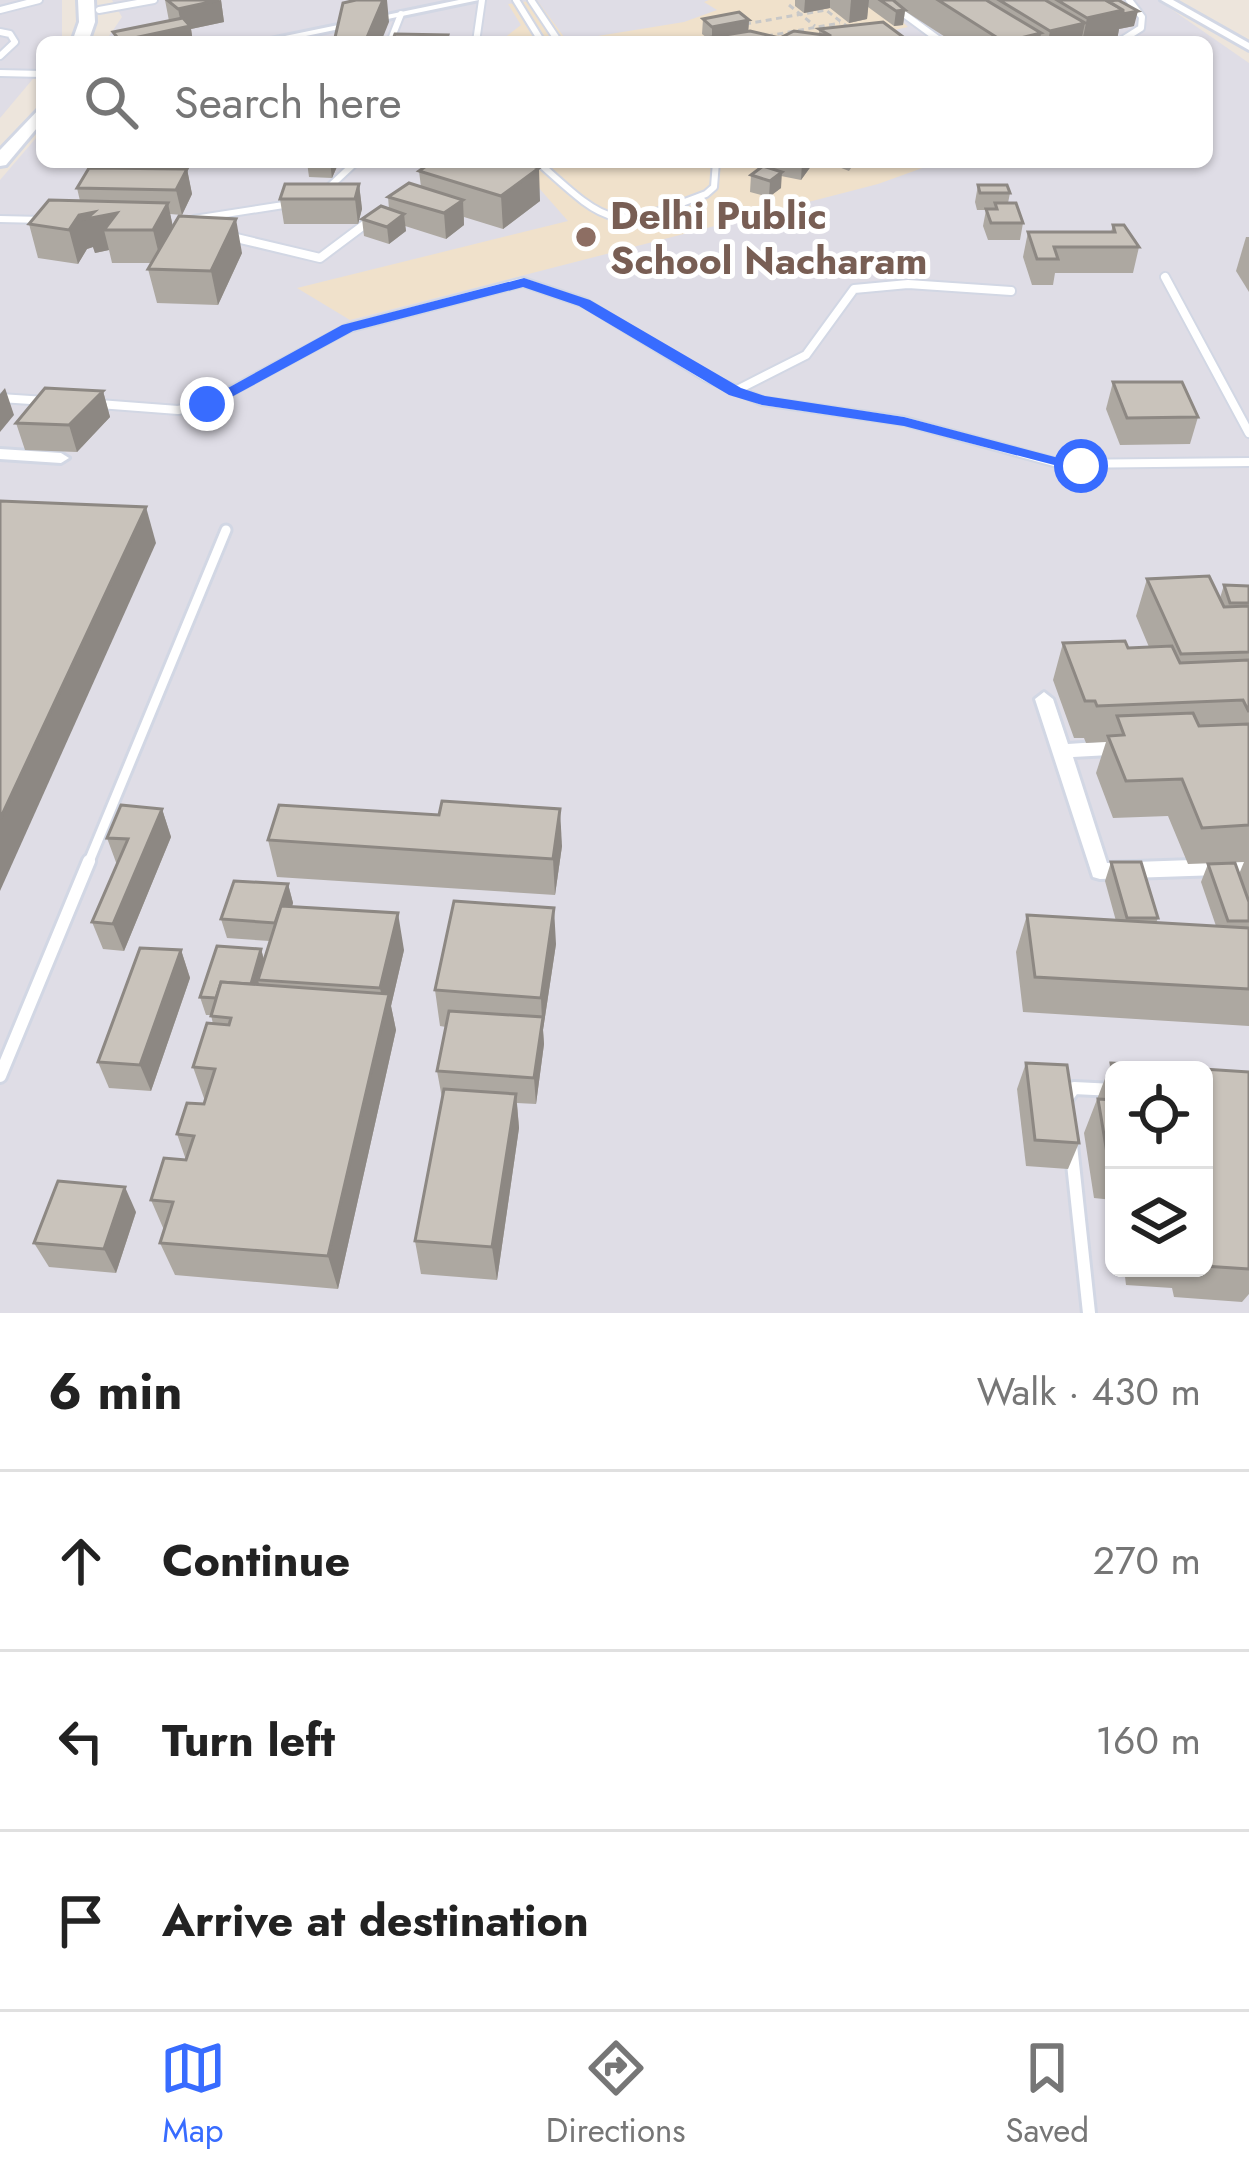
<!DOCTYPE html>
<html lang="en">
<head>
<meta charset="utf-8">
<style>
  body { margin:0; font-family:Jost,sans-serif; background:#f6f6f6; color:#222 }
  .controls { position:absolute; right:36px; bottom:36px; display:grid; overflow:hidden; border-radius:18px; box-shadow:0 3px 9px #0004 }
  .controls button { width:108px; height:108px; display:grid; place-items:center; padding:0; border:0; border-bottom:3px solid #e0e0e0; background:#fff; color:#222; font:60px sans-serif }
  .stop { position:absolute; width:36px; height:36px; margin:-27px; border:9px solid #386cff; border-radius:50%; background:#fff }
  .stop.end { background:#386cff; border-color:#fff; box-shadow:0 3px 12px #0008 }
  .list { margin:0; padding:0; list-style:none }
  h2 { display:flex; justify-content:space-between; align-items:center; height:156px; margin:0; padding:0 48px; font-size:51px }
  h2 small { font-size:39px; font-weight:400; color:#767676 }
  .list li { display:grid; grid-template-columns:78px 1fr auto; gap:36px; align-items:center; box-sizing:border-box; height:180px; padding:0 48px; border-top:3px solid #e0e0e0 }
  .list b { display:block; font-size:45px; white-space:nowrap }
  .list em { font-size:39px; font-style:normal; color:#767676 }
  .icon { flex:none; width:66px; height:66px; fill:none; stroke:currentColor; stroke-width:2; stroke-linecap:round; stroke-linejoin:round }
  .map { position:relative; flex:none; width:1249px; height:1313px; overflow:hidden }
  .search { position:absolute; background:#fff; box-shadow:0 3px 9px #0004; left:36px; right:36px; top:36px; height:132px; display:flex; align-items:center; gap:30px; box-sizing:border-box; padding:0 42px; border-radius:18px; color:#767676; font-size:45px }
  .sheet { height:696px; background:#fff }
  nav { display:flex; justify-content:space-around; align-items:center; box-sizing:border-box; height:168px; border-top:3px solid #e0e0e0; background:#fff; font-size:33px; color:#767676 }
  nav a { display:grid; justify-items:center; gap:6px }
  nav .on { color:#386cff }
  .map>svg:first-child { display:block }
  .industrial { fill:#dfdde6; fill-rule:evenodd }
  .education { fill:#f0e1cb }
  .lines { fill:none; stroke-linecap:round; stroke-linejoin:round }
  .lane-far3-casing { stroke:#d2d7e4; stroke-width:10 }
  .lane-far2-casing { stroke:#d2d7e4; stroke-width:12 }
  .lane-far1-casing { stroke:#d2d7e4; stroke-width:15 }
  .lane-casing { stroke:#d2d7e4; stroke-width:18 }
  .street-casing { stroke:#d2d7e4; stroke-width:6 }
  .secondary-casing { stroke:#d2d7e4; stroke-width:6 }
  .path { stroke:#c8c8c8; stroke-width:3; stroke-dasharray:6 4.5; stroke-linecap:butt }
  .lane-far3 { stroke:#fff; stroke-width:6 }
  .lane-far2 { stroke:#fff; stroke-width:8 }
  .lane-far1 { stroke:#fff; stroke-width:9 }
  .lane { stroke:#fff; stroke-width:12 }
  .street { fill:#fff; fill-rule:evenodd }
  .secondary { fill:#fff; fill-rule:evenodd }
  .wall { fill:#ada8a1 }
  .shaded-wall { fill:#8d8883 }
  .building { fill:#c9c3bb; stroke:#8d8883; stroke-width:3 }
  .route { fill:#386cff }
  .education-dot { fill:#8d6e63; stroke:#fff; stroke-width:4.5 }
  .labels { text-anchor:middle; stroke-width:10; stroke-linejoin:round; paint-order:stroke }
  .far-education-label { font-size:39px; font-weight:bold; fill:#785e54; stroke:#fff; text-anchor:start }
</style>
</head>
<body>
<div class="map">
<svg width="1249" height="1313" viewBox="0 0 1249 1313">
  <rect width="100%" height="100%" fill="#ede5dc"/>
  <g class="industrial">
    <polygon points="0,0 62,0 62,42 42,42 42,68 0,118"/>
    <path d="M112 0H1158L1249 63V1313H0V180L42 131V162H1207V42H105L122 17ZM1114 1070H1204V1268H1114Z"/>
  </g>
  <g class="education">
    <polygon points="537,0 567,41 684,22 717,10 704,2 709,0 879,0 908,27 885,32 897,42 499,42 521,25 508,4"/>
    <polygon points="516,162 939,162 878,184 350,320 297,288 568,221"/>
  </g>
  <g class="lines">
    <g class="lane-far3-casing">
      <g id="lane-far3">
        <polyline points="516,0 542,42"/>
        <polyline points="531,0 559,42"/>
        <polyline points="885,0 942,42"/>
        <polyline points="0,10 39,0"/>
        <polyline points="99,10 154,0"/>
        <polyline points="0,32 10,34 15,42 0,56"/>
        <polyline points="390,42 401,14"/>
        <polyline points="476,42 482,0"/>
        <polyline points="1119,42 1141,28 1142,17 1129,0"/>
        <polyline points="0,73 42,74"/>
        <path d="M538 162C612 229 612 230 706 194L714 187 716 162"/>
        <polyline points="326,190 356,162"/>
        <polyline points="0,219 43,220"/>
        <polyline points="194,219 290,204"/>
      </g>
    </g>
    <g class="lane-far2-casing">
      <g id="lane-far2">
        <polyline points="232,237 320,258 368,222"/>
        <polyline points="1165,277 1249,433"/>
        <polyline points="735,391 806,355 854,289 908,284 1011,291"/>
        <polyline points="0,398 46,401"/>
        <polyline points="99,404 178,410 207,404 348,328 523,282 585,303 706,377 762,401 904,421 1061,464 1249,462"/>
      </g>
    </g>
    <g class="lane-far1-casing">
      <polyline id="lane-far1" points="88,864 226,530"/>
    </g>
    <g class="lane-casing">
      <g id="lane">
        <polyline points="0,1076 89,861"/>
        <polyline points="1066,1099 1074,1088 1114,1090"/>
        <polyline points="1071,1145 1089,1313"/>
      </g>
    </g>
    <g class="street-casing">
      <g id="street">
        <polygon points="459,0 479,0 277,42 256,42"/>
        <polygon points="1161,0 1173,0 1249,43 1249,50"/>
        <polygon points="0,449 61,453 69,458 61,463 0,459"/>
        <polygon points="1044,692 1053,699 1068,744 1128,740 1135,742 1138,747 1135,752 1128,754 1073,757 1107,863 1249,858 1249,874 1100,879 1093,877 1035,699"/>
      </g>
    </g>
    <g class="secondary-casing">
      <g id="secondary">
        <polygon points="78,0 94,0 95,22 88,42 72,42 79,22"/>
        <polygon points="42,106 42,122 6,165 0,166 0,150"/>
      </g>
    </g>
    <g class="path">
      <polyline points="789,5 815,26"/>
      <polyline points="745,24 826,10 849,28"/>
      <polyline points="767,36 840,23"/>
    </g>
    <use href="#lane-far3" class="lane-far3"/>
    <use href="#lane-far2" class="lane-far2"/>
    <use href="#lane-far1" class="lane-far1"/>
    <use href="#lane" class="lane"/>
    <use href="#street" class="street"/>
    <use href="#secondary" class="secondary"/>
  </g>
  <g class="wall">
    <polygon points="165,0 221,0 224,22 191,29 193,42 116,42 113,32 169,21"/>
    <polygon points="795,0 1105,0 1134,26 1119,29 1117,40 1108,42 953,42 905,11 903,25 894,26 868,7 867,19 849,23 830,8 804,13 795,6"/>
    <polygon points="703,19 749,20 748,32 780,38 819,35 819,29 910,42 707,38 702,34"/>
    <polygon points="307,162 339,162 332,178 309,177"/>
    <polygon points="766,162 814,162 801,180 781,176 781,188 769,197 750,192 751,175 766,167"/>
    <polygon points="826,162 866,162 862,167 853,165 849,171"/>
    <polygon points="187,169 192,194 182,215 170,214 173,227 242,253 218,305 157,303 148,269 152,263 112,263 109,250 95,253 93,247 87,249 78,264 38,258 29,224 80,201 77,188"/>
    <polygon points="419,171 540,201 503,229 464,217 464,225 446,239 405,226 406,231 389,244 364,236 362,219 389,209 388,197 421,187"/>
    <polygon points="359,184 362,209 358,224 284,224 280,199"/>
    <polygon points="978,185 1010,193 1008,203 1023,223 1020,240 988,240 983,226 986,210 977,210 975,202"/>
    <polygon points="1113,225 1139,247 1133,273 1055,273 1053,285 1032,285 1023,257 1028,232 1111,232"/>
    <polygon points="1246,237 1249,237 1249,292 1236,271"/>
    <polygon points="1113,382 1198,417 1190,444 1120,445 1106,409"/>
    <polygon points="103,391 110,417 77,452 25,450 16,423"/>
    <polygon points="1147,579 1220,598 1224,585 1249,586 1249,1026 1023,1012 1016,952 1027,915 1116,921 1105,881 1111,862 1158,918 1156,923 1216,926 1201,882 1208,864 1239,874 1244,862 1188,864 1168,816 1113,818 1096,773 1106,742 1086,743 1084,738 1074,738 1053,680 1063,643 1128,648 1149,647 1136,616"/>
    <polygon points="162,809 171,837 124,951 103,949 92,922 117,865 107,838"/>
    <polygon points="439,815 562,846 555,895 277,877 268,840"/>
    <polygon points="288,884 293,903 292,906 404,950 391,1006 396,1030 338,1289 175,1275 160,1243 164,1230 151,1200 186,1160 177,1134 205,1101 193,1067 213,1024 211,1015 206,1015 200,997 261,949 264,959 270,941 227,938 221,919"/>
    <polygon points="556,944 543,1030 544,1044 536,1104 517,1103 519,1128 497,1280 421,1274 415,1241 442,1098 437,1071 446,1027 440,1026 435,990"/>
    <polygon points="181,950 190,978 151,1091 109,1088 98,1062"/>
    <polygon points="1026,1063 1079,1143 1068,1169 1026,1166 1017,1089"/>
    <polygon points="1111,1063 1249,1072 1249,1294 1242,1302 1174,1297 1172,1288 1126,1285 1124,1268 1204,1268 1204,1070 1114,1070 1114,1207 1113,1200 1094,1198 1084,1133"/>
    <polygon points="136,1212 116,1273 49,1267 34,1243"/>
  </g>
  <g class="shaded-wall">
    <polygon points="221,0 224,22 191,29 193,42 120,42 182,28 178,9"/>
    <polygon points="383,0 387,0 389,22 381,42 365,42"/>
    <polygon points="805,0 830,0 830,8 804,13"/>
    <polygon points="851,0 869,0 867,19 849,23"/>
    <polygon points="905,10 903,25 894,26 896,11"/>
    <polygon points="1123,10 1138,11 1134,26 1119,29 1117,40 1082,42 1087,18"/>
    <polygon points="749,20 748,35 712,42 712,27"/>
    <polygon points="1085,23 1081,42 1048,42 1050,31"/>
    <polygon points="1041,33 1040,42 1004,42"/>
    <polygon points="330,162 339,162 332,178"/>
    <polygon points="802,162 814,162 801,180"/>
    <polygon points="539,168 540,201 503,229 501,196"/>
    <polygon points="187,169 192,194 182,215 176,190"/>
    <polygon points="782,172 781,188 769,197 770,181"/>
    <polygon points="359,184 362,209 358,224 355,199"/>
    <polygon points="463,200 464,225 446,239 444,213"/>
    <polygon points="168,203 175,237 161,263 153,230"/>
    <polygon points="94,212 117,213 104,230 109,250 95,253 93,247 87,249 78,264 69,230 79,215"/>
    <polygon points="404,214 406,231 389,244 387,227"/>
    <polygon points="236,219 242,253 218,305 211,271"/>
    <polygon points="5,388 14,415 0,432 0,394"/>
    <polygon points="103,391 110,417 77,452 69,425"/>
    <polygon points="146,507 156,543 0,891 0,819"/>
    <polygon points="162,809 171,837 124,951 113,924"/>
    <polygon points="560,809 562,846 555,895 553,859"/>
    <polygon points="288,884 293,903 282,941 277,923"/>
    <polygon points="554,908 556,944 543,1030 544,1044 536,1104 534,1078 542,1021 541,998"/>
    <polygon points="398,913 404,950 391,1006 396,1030 338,1289 328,1256 385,1013 380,988"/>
    <polygon points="261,949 266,968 258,980 260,988 246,1000"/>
    <polygon points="181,950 190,978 151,1091 140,1065"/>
    <polygon points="516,1094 519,1128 497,1280 492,1247"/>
    <polygon points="125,1187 136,1212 116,1273 104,1249"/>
  </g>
  <g class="building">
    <polygon points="167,0 219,0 178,9"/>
    <polygon points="356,0 383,0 365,42 334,42 343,3"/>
    <polygon points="880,0 893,0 905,10 896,11"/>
    <polygon points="938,0 986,0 1041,33 1004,42"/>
    <polygon points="999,0 1045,0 1085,23 1050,31"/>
    <polygon points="1057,0 1105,0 1123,10 1087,18"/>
    <polygon points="1118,0 1138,11 1123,14 1123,10 1108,1"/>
    <polygon points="739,12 749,20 712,27 703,19"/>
    <polygon points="183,18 190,26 120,41 113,32"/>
    <polygon points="883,22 910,42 779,42 780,38 794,31 831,36 819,29"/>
    <polygon points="750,31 780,38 776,42 681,42"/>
    <polygon points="395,34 448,35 446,42 392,42"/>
    <polygon points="432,162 520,162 539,168 501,196 419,171"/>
    <polygon points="763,166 782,172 770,181 751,175"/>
    <polygon points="89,168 187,169 176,190 77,188"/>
    <polygon points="409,183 463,200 444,213 388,197"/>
    <polygon points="285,184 359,184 355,199 280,199"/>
    <polygon points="978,185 1007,185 1010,193 980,193"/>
    <polygon points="49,200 168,203 153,230 104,230 117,213 86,219 94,212 79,215 69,230 29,224"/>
    <polygon points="995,203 1016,203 1023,223 991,223 986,209 997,209"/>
    <polygon points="381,206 404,214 387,227 362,219"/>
    <polygon points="179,216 236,219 211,271 148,269"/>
    <polygon points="1113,225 1124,225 1139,247 1054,247 1058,259 1037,259 1028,232 1115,232"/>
    <polygon points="1113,382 1182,382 1198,417 1127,418"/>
    <polygon points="45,388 103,391 69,425 16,423"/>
    <polygon points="0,501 146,507 0,819"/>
    <polygon points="1209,576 1224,607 1249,606 1249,652 1181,654 1147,579"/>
    <polygon points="1224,585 1249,586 1249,603 1230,603"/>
    <polygon points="1125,641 1128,648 1172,646 1180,663 1249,660 1249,712 1243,700 1097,706 1095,701 1085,701 1063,643"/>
    <polygon points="1193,713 1199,726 1249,724 1249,825 1202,828 1182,779 1126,781 1108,736 1124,735 1117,716"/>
    <polygon points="442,801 560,809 553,859 268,840 279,805 439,815"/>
    <polygon points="121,805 162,809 113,924 92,922 128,839 107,838"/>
    <polygon points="1111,862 1141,862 1158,918 1127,918"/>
    <polygon points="1235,863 1249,902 1249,921 1228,921 1208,864"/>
    <polygon points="234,881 288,884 275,923 221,919"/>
    <polygon points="454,901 554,908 541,998 435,990"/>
    <polygon points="281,906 398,913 380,988 258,980"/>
    <polygon points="1027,915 1249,928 1249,989 1035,977"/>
    <polygon points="217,946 261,949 251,984 221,982 216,998 200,997"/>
    <polygon points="140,948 181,950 140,1065 98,1062"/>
    <polygon points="221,982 389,994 328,1256 160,1243 173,1202 151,1200 164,1158 186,1160 194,1136 177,1134 187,1103 204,1104 215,1069 193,1067 207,1023 229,1025 231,1018 211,1016"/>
    <polygon points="449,1011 543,1017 534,1078 437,1071"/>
    <polygon points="1026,1063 1067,1065 1079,1143 1035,1140"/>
    <polygon points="1111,1063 1249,1072 1249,1269 1204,1266 1204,1070 1114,1070 1114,1081"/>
    <polygon points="444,1089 516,1094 492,1247 415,1241"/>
    <polygon points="1098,1099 1114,1100 1114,1165 1109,1165"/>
    <polygon points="58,1181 125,1187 104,1249 34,1243"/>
  </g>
  <polygon class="route" points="524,278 590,300 741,388 765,396 904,417 1089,466 1081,472 904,426 762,405 729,395 579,306 523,287 353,331 213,407 199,404 342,325"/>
  <circle class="education-dot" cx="586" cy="237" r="12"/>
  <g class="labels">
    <g class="far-education-label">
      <text x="610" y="229">Delhi Public<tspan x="610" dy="45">School Nacharam</tspan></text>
    </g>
  </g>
</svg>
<div class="controls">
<button><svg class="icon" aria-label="locate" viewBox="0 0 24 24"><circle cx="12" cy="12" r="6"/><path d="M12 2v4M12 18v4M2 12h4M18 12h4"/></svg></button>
<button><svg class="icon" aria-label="layers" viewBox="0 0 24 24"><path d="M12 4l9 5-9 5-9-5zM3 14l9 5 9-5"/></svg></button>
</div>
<div class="stop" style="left:1081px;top:466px"></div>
<div class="stop end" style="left:207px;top:404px"></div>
<div class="search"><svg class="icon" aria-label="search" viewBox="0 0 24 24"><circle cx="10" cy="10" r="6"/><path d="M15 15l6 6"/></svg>Search here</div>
</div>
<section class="sheet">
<h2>6 min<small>Walk · 430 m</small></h2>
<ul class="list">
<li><svg class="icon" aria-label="ahead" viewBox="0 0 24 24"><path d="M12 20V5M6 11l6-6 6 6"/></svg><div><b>Continue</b></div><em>270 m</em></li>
<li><svg class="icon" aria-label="left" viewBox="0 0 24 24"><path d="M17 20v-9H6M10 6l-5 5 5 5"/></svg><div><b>Turn left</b></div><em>160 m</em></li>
<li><svg class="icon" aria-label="arrive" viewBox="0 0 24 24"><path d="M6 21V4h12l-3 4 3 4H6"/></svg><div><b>Arrive at destination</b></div></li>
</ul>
</section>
<nav>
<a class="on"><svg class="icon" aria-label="map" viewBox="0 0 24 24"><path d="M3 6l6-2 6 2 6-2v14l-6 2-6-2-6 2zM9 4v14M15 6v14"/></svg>Map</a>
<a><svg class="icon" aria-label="directions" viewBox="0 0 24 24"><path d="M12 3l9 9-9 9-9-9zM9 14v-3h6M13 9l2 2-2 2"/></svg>Directions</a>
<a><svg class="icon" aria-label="saved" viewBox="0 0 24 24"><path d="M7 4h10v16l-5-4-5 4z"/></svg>Saved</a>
</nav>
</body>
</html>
